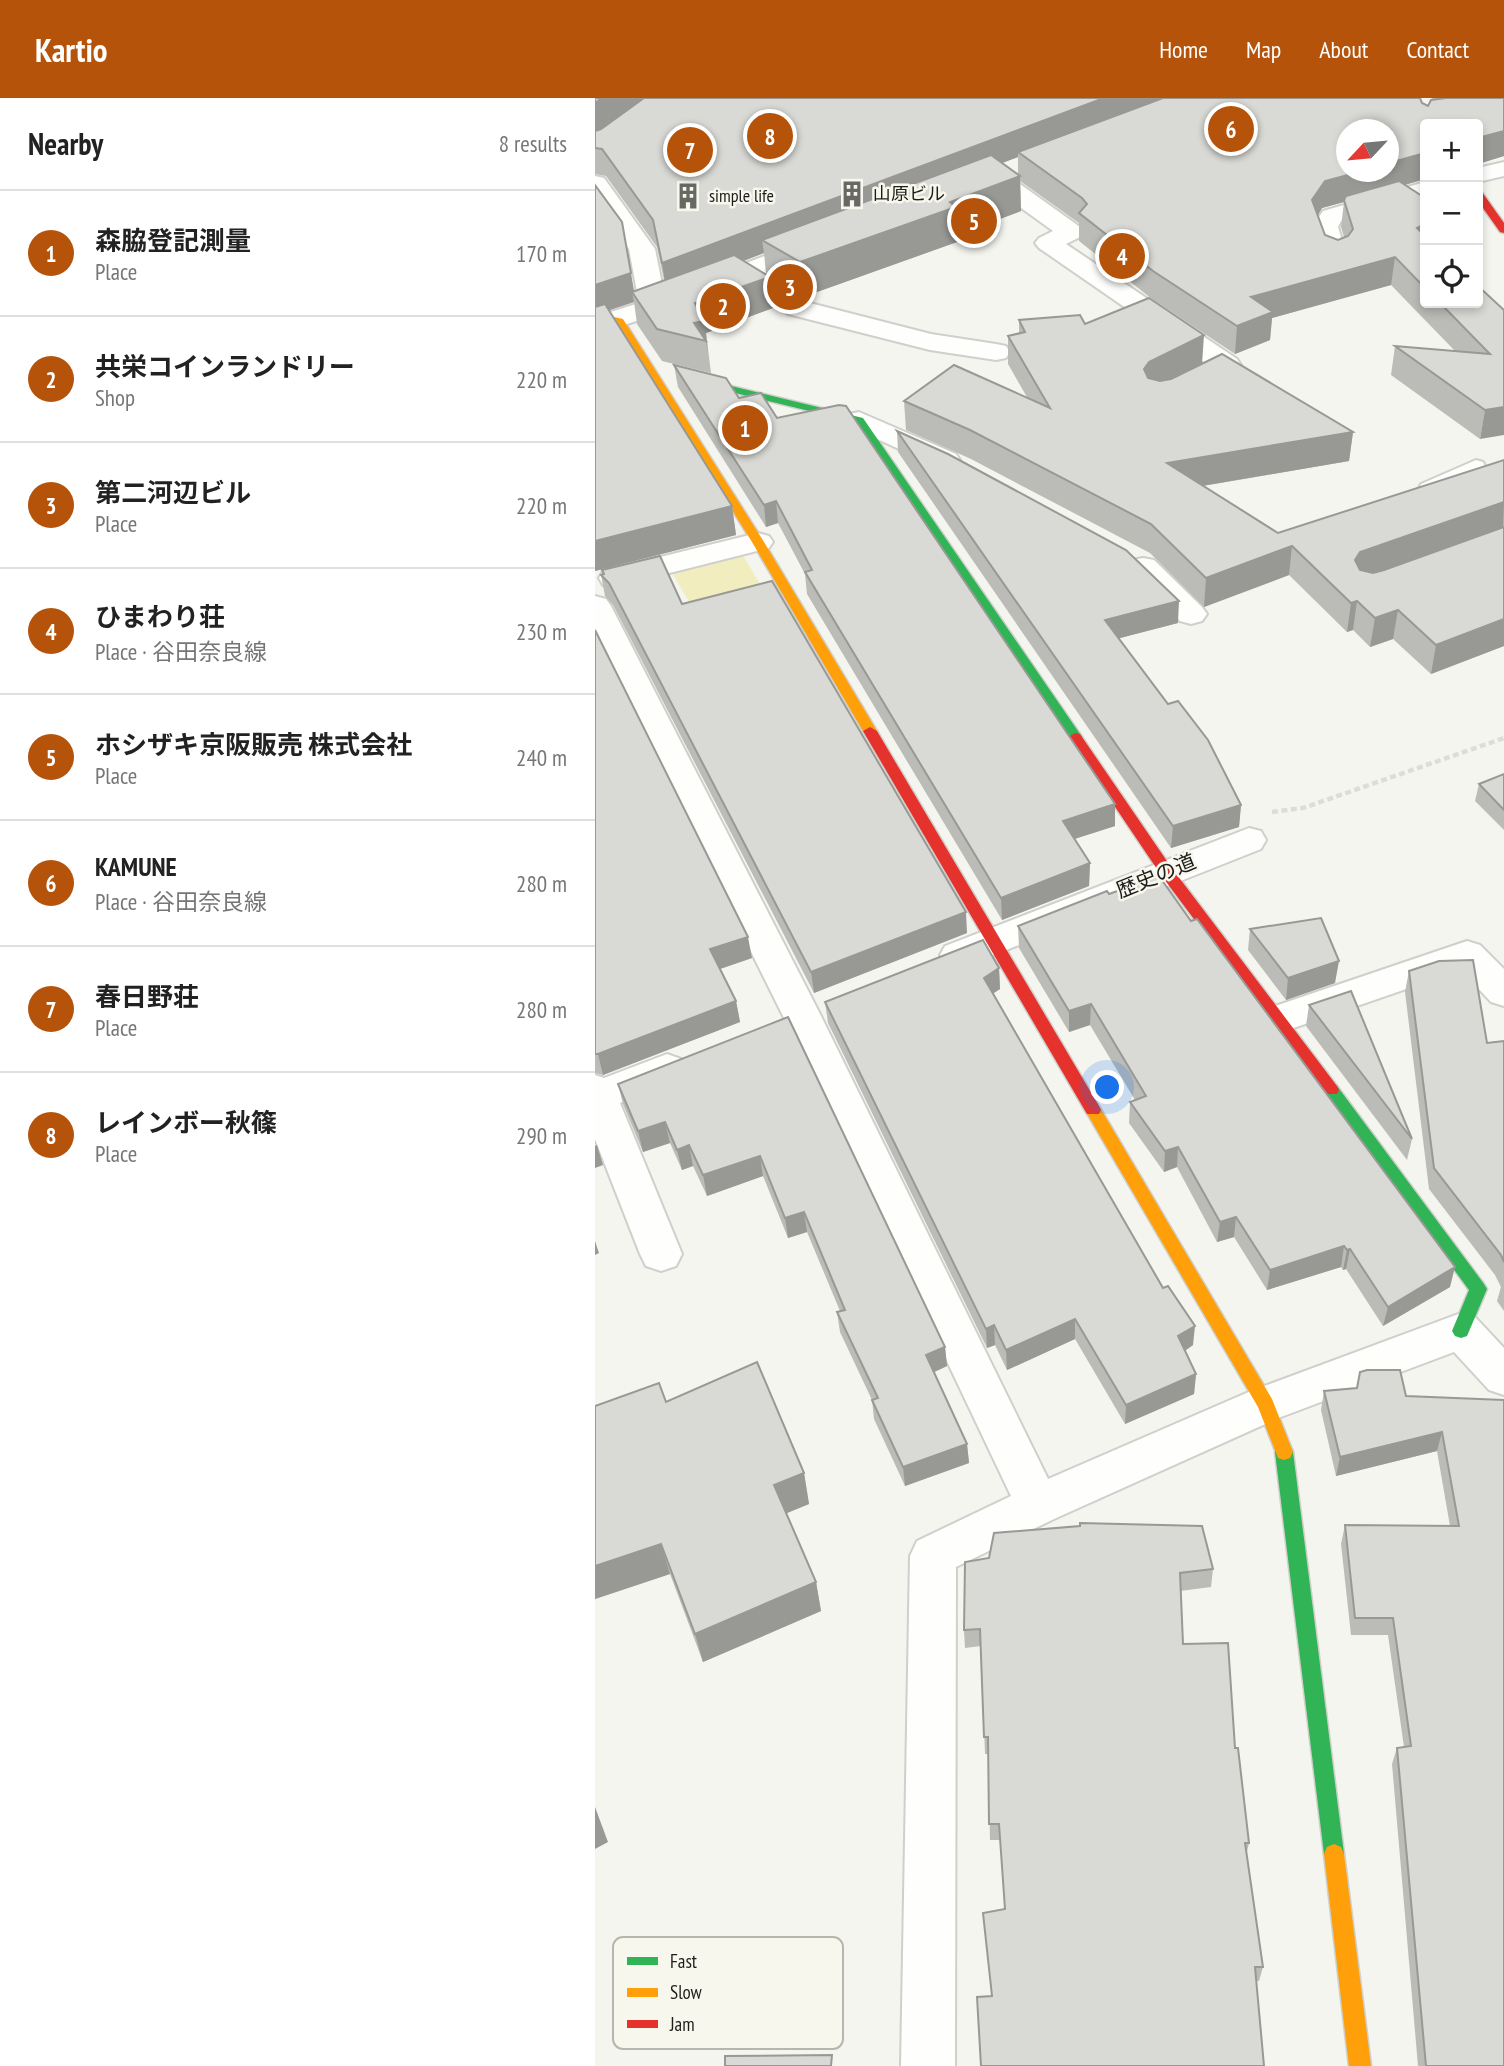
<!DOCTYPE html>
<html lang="en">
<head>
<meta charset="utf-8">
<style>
  body { margin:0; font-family:"PT Sans Narrow","Noto Sans JP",sans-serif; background:#f6f6f6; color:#222 }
  .controls { position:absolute; right:21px; top:21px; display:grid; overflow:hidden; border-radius:7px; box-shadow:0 4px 10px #0003 }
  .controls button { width:63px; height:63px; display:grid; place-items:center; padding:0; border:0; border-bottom:2px solid #e0e0e0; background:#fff; color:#222; font:35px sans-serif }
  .compass { position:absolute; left:741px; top:21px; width:63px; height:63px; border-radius:50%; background:#fff; box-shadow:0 4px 10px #0003; rotate:244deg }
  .you { position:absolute; left:513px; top:990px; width:24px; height:24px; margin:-18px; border:5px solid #fff; border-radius:50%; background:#1a73e8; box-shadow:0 0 0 10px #1a73e833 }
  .badge { display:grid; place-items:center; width:46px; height:46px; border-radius:50%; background:#b45309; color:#fff; font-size:23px; font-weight:700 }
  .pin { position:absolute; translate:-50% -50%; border:4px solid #fff; box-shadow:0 2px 7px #0006 }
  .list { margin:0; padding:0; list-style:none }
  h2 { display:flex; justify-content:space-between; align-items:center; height:91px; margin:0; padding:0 28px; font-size:30px }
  h2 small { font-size:23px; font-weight:400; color:#767676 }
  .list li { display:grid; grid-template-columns:46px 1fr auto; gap:21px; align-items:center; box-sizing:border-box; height:126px; padding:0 28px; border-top:2px solid #e0e0e0 }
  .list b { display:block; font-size:26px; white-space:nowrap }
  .list p { margin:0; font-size:23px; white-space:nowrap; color:#767676 }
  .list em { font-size:23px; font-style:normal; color:#767676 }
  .icon { flex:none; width:38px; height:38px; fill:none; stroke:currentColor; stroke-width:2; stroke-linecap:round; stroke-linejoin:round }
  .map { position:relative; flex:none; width:909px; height:1968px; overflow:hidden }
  header { display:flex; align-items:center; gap:42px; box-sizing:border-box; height:98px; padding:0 35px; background:#b45309; color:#fff }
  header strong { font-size:33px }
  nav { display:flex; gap:38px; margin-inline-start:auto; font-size:24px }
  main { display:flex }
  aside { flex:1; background:#fff }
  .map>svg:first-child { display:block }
  .green { fill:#f1edbf }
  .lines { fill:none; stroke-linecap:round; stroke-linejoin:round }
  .lane-casing { stroke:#cfcfcb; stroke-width:4 }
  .street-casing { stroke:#cfcfcb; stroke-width:4 }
  .fast-casing { stroke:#cfcfcb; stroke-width:3 }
  .slow-casing { stroke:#cfcfcb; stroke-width:3 }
  .jam-casing { stroke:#cfcfcb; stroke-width:3 }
  .path { stroke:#dcdcdb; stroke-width:4.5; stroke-dasharray:6 3.5; stroke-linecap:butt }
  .lane { fill:#fefefd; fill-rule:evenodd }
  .street { fill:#fefefd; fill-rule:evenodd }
  .fast { fill:#30b455; fill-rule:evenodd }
  .slow { fill:#ff9f0a; fill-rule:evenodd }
  .jam { fill:#e5322d; fill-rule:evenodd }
  .wall { fill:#bbbbb7; fill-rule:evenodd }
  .shaded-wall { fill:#989895 }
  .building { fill:#d9d9d5; stroke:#989895; stroke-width:2 }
  .labels { text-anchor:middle; stroke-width:5; stroke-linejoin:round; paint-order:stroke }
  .far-poi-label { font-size:18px; fill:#1d1d19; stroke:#f8f7ed; text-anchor:start }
  .street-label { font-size:21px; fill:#1d1d19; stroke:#f8f7ed }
  .key { fill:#f8f7ed; stroke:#b6b6ad; stroke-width:2 }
  .key-label { font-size:19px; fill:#1d1d19 }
</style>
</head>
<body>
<header>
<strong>Kartio</strong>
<nav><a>Home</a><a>Map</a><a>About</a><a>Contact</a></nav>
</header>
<main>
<aside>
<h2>Nearby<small>8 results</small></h2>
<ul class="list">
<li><span class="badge">1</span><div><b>森脇登記測量</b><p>Place</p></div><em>170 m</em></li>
<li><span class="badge">2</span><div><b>共栄コインランドリー</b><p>Shop</p></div><em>220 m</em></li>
<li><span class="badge">3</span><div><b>第二河辺ビル</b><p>Place</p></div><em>220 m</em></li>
<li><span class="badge">4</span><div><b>ひまわり荘</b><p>Place · 谷田奈良線</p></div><em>230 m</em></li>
<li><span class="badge">5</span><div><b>ホシザキ京阪販売 株式会社</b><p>Place</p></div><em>240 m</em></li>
<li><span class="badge">6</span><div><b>KAMUNE</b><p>Place · 谷田奈良線</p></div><em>280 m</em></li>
<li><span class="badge">7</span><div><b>春日野荘</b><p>Place</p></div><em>280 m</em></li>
<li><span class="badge">8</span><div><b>レインボー秋篠</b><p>Place</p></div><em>290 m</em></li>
</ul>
</aside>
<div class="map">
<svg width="909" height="1968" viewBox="0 0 909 1968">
  <rect width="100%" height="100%" fill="#f5f5f0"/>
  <polygon class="green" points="146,454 174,501 104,521 76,473"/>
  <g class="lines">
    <g class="lane-casing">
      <polygon id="lane" points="881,362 888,364 890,368 888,372 840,394 826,394 824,390 826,386"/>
    </g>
    <g class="street-casing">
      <g id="street">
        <polygon points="909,64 909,78 883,84 883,70"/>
        <path d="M399 72 408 74 485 129 489 134 485 139 471 146 642 261 646 267C636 282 604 294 587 290L583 284 587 278 612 266 444 150 440 145 444 140 458 133 390 84 387 79 390 74Z"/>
        <polygon points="0,78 9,80 60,151 69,196 220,139 229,142 233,147 229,152 165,177 211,204 336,236 401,246 411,248 415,254 411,260 401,262 335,252 193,216 143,186 67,215 0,236 0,219 44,205 34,151 0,103"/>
        <polygon points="830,84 830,99 746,123 743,129 752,159 748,164 739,167 730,164 717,129 728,113"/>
        <polygon points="264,314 361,356 365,362 361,368 351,371 341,368 254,328 250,322 254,316"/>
        <polygon points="163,435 174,438 178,444 174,450 19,489 8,487 4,480 8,473"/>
        <polygon points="548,460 559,462 607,509 612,516 607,523 596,526 585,523 537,476 533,469 537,462"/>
        <polygon points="0,498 11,501 16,508 226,918 453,1381 656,1293 866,1215 881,1220 909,1250 909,1297 894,1292 859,1254 686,1319 459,1421 361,1469 360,1968 306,1968 315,1458 322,1443 416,1398 188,918 0,539"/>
        <polygon points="654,730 666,733 671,742 666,751 376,866 363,870 350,866 345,857 350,848"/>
        <polygon points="872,843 885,847 909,871 909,908 896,904 866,872 684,935 671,931 665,921 671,911"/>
        <polygon points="72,956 86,961 91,971 86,981 25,1005 87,1156 81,1168 66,1173 51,1168 45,1156 0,1041 0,977 9,980"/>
      </g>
    </g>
    <g class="fast-casing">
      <g id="fast">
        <polygon points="87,276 268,320 485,636 487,639 485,642 475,642 260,324 83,281 83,277"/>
        <polygon points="736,986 742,988 889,1186 892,1191 872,1238 866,1240 860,1238 857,1233 874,1192 730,996 728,992 730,988"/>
        <polygon points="689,1346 695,1348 698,1354 749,1756 746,1763 739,1766 732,1763 729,1756 680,1354 683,1348"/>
      </g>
    </g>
    <g class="slow-casing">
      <g id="slow">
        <polygon points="19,219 28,221 169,444 282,633 280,636 275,637 268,633 157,444 18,221"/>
        <polygon points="498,1006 504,1008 677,1301 698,1354 695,1360 689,1362 683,1360 663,1309 490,1012 492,1008"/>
        <polygon points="739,1746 746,1749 749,1756 776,1968 754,1968 729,1756 732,1749"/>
      </g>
    </g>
    <g class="jam-casing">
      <g id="jam">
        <polygon points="883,93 887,94 909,125 909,135 905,134 883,103"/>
        <polygon points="275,629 282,633 504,1008 506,1012 504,1016 492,1016 268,633"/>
        <polygon points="480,635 485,636 576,769 742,988 744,992 742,996 730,996 566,777 473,639"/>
      </g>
    </g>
    <polyline class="path" points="677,714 708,710 909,640"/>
    <use href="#lane" class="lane"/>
    <use href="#street" class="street"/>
    <use href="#fast" class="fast"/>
    <use href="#slow" class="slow"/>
    <use href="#jam" class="jam"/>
  </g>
  <g class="wall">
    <path d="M0 0 827 5 833 8 838 2 837 0H909V58L883 66V26H830V81L810 87 830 100V205H883L909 212 885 341 796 277 800 248 860 253 796 187 677 220 675 242 640 256 557 201 484 143V125L425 83 426 113 362 137V144L208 199 175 180 178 210 111 235 116 275 67 263 42 226 39 204 14 212 137 408 141 437 0 473V87L39 193 69 182 62 149 11 78 0 76ZM423 59V77L407 65ZM749 104 746 129 749 139 743 142 730 137 723 117 727 110ZM169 155 171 176 149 163Z"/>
    <polygon points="424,222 490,226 607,266 758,334 754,363 608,388 683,435 909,362 909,548 836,576 798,541 775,549 758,532 752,534 694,477 609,509 555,455 376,361 311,332 309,303 433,301 413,266 413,238 424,235"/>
    <polygon points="79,267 182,320 520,706 520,728 479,741 495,765 494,788 407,822 212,496 210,476 183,425 171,429 83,289"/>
    <polygon points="302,333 583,525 524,540 646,707 644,729 576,750 303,354"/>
    <polygon points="7,472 87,506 372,835 219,895 18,507 10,498 6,477 7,476"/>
    <polygon points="0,532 157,860 125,871 141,903 145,924 8,977 0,975"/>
    <polygon points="909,676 909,732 880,703 884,686"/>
    <polygon points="423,828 855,1189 788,1228 751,1171 748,1172 746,1169 672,1192 639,1139 622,1144 582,1069 569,1074 534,1025 535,1004 540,1002 495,927 474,934 424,850"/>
    <polygon points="655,831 740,885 691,902 653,852"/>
    <polygon points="404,870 405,891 398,895 598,1247 590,1253 601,1276 599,1296 530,1326 480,1241 412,1272 400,1247 392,1250 233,925 230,904"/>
    <polygon points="814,873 892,945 909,943 909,1213 902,1203 906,1189 900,1177 834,1091 810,894"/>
    <polygon points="714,907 817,1041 812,1062 711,928"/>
    <polygon points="193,919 350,1249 352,1268 339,1274 372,1346 374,1365 310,1388 279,1321 277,1302 245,1234 242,1214 245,1213 212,1134 193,1140 168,1078 112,1098 98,1068 87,1072 75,1045 48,1054 28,1006 23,986"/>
    <polygon points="729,1293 811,1298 909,1302 909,1968 823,1968 797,1666 802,1650 809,1649 793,1537 756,1537 746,1446 750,1427 855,1428 842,1353 741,1378 726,1312"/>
    <polygon points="71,1304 209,1375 214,1406 191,1415 221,1484 226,1513 108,1564 75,1476 0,1501 0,1308"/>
    <polygon points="370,1464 618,1471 616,1489 585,1493 588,1546 640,1650 654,1745 651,1758 668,1869 664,1883 396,1898 410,1811 405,1742 395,1742 393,1656 390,1656 386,1548 370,1550 369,1532"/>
  </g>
  <g class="shaded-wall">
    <polygon points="7,0 60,0 0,35 0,5"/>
    <polygon points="509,0 580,0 423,54 423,59 182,150 167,142 169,155 71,192 67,165"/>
    <polygon points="909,33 909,58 883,66 883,40"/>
    <polygon points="830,55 830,81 750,104 749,102 749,104 727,110 715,130 717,102 730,83 764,74 794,74 794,65"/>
    <polygon points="425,78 426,113 362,137 362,144 208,199 205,164 355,104"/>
    <polygon points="830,126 830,152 822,130"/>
    <polygon points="800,159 796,187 677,220 675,242 640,256 642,228 656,199"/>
    <polygon points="36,175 40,199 37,194 39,204 0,217 0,187"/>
    <polygon points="175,179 178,210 111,235 113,255 111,243 99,225 100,205"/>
    <polygon points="609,237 607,266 553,293 549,271 554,264"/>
    <polygon points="909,309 909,337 885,341 890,312"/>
    <polygon points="758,334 754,363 571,394 572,365"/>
    <polygon points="181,403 183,425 171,429 169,407"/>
    <polygon points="909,404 908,432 761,483 760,462 765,454"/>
    <polygon points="137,408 141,437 0,473 0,443"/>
    <polygon points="697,448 694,477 609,509 611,480"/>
    <polygon points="584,503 583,525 510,544 510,522"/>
    <polygon points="762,503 758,532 752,534 756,505"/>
    <polygon points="803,512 798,541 775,549 780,520"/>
    <polygon points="909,521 909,548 836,576 841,547"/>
    <polygon points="520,706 520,728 467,745 468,723"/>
    <polygon points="646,707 644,729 576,750 578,728"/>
    <polygon points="495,765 494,788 407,822 406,800"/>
    <polygon points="371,814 372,835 219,895 216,874"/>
    <polygon points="153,839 157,860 119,873 115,851"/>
    <polygon points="744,863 740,885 691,902 693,880"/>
    <polygon points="404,870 405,891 390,901 389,880"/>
    <polygon points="141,903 145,924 8,977 3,956"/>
    <polygon points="496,906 495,927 474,934 474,913"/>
    <polygon points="70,1024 75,1045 48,1054 43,1033"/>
    <polygon points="2,1047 8,1067 0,1070 0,1048"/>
    <polygon points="94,1047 98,1068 87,1072 82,1052"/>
    <polygon points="583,1049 582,1069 569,1074 570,1053"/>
    <polygon points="165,1058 168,1078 112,1098 108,1077"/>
    <polygon points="209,1114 212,1134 193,1140 190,1120"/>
    <polygon points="641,1119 639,1139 622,1144 625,1124"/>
    <polygon points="0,1143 4,1155 0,1157"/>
    <polygon points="749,1148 746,1169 672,1192 675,1172"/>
    <polygon points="755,1151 751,1171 748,1172 752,1152"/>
    <polygon points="860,1169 855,1189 788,1228 793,1209"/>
    <polygon points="480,1221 480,1241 412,1272 411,1252"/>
    <polygon points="399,1227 400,1247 392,1250 391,1231"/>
    <polygon points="600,1228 598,1247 582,1258 583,1238"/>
    <polygon points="350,1249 352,1268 333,1277 331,1257"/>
    <polygon points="601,1276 599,1296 530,1326 531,1307"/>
    <polygon points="847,1334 842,1353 741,1378 745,1359"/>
    <polygon points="372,1346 374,1365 310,1388 308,1369"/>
    <polygon points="209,1375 214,1406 185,1418 179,1387"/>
    <polygon points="66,1446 75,1476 0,1501 0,1468"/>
    <polygon points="221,1484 226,1513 108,1564 100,1536"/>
    <polygon points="0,1709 13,1744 0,1751"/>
  </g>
  <g class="building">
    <polygon points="0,0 7,0 0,5"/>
    <polygon points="49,0 509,0 67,165 58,122 7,51 0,50 0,33 6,31"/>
    <polygon points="568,0 825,0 827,5 833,8 836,2 851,0 909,0 909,33 883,40 883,26 830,26 830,55 794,65 794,32 752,32 752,74 764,74 730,83 717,102 730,137 743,142 753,138 758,131 749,102 751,98 804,83 830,100 830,126 822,130 830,138 830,190 800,159 656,199 678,214 642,228 558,173 484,115 492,106 487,100 423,54"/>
    <polygon points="396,57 425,78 355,104 361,109 205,164 167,142"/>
    <polygon points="0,87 27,124 36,175 0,187"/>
    <polygon points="139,157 175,179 100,205 109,223 99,225 111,243 62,231 37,194"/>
    <polygon points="883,188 909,212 909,309 890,312 800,248 895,256 845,205 883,205"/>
    <polygon points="554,200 609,237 554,264 549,271 553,280 565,283 576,281 627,256 758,334 572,365 683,435 909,362 909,404 765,454 760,462 765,472 778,475 789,472 909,429 909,521 841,547 803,512 780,520 762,503 756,505 697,448 611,480 556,426 375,332 309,303 359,267 455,310 413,238 430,234 424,222 485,217 490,226"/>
    <polygon points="10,206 137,408 0,443 0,209"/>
    <polygon points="79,267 131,280 144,300 166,295 182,320 244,307 251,308 520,706 468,723 495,765 406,800 210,474 217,472 181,403 169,407"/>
    <polygon points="302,333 353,356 531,452 584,503 510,522 573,606 583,603 613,642 646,707 578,728"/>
    <polygon points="65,458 87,506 177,483 371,814 216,874 14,485 6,477 9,476 7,472"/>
    <polygon points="0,532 153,839 115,851 141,903 3,956 0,956"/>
    <polygon points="909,676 909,712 884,686"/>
    <polygon points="564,778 596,823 602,821 860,1169 793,1209 755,1151 752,1152 749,1148 675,1172 641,1119 625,1124 583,1049 570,1053 535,1004 551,998 496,906 474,913 423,828 512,793 514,796"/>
    <polygon points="726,820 744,863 693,880 655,831"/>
    <polygon points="388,842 404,870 389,880 568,1190 573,1188 600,1228 583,1238 601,1276 531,1307 480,1221 411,1252 399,1227 391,1231 230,904"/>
    <polygon points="878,862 892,945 909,943 909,1164 906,1157 839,1070 814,873 844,863"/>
    <polygon points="756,893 817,1041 714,907"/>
    <polygon points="193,919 350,1249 331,1257 372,1346 308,1369 277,1302 283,1300 242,1214 250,1212 209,1114 190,1120 165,1058 108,1077 94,1047 82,1052 70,1024 43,1033 23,986"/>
    <polygon points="162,1264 209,1375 179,1387 221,1484 100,1536 66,1446 0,1468 0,1308 64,1285 71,1304"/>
    <polygon points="772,1272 805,1272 811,1298 909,1302 909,1968 831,1968 802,1650 816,1648 798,1520 760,1520 750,1427 864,1428 847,1334 745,1359 729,1293 762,1290 765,1274"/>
    <polygon points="485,1425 607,1428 618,1471 585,1475 588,1546 633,1545 640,1650 643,1650 654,1745 650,1745 668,1869 660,1869 669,1968 386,1968 382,1899 397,1898 388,1815 410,1811 404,1726 394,1726 393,1639 389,1639 385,1531 369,1532 370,1464 394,1460 399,1435 485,1428"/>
    <polygon points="237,1957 236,1968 130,1968 130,1958"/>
  </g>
  <defs>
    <g id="building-bare" transform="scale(2.1)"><path d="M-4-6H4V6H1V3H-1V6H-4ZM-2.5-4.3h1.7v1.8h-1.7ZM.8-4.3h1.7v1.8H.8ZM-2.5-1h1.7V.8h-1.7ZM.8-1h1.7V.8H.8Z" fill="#696964" stroke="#f8f7ed" stroke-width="2.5" paint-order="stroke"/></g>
  </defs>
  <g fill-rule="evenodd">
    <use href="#building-bare" x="257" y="96"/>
    <use href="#building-bare" x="93" y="98"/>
  </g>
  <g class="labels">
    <g class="far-poi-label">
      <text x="278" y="102">山原ビル</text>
      <text x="114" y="104">simple life</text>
    </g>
    <g class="street-label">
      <text transform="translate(561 778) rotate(-22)" y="7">歴史の道</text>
    </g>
  </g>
  <rect x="18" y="1839" width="230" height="112" rx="10" class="key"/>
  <rect x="32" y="1859" width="31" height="8" fill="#30b455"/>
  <rect x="32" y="1890" width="31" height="9" fill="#ff9f0a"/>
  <rect x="32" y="1922" width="31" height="8" fill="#e5322d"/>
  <g class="key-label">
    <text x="75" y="1870">Fast</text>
    <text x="75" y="1901">Slow</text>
    <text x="75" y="1933">Jam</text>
  </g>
</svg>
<div class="controls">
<button>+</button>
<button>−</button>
<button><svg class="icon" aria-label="locate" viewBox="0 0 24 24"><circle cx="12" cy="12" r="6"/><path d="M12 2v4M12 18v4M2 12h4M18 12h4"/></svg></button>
</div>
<svg class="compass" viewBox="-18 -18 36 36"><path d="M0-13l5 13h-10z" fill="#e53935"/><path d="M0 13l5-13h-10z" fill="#767676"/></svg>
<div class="you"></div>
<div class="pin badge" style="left:150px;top:330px">1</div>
<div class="pin badge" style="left:128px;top:208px">2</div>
<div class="pin badge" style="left:195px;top:189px">3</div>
<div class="pin badge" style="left:527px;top:158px">4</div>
<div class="pin badge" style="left:379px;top:123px">5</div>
<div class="pin badge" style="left:636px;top:31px">6</div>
<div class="pin badge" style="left:95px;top:52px">7</div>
<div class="pin badge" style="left:175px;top:38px">8</div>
</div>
</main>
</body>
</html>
